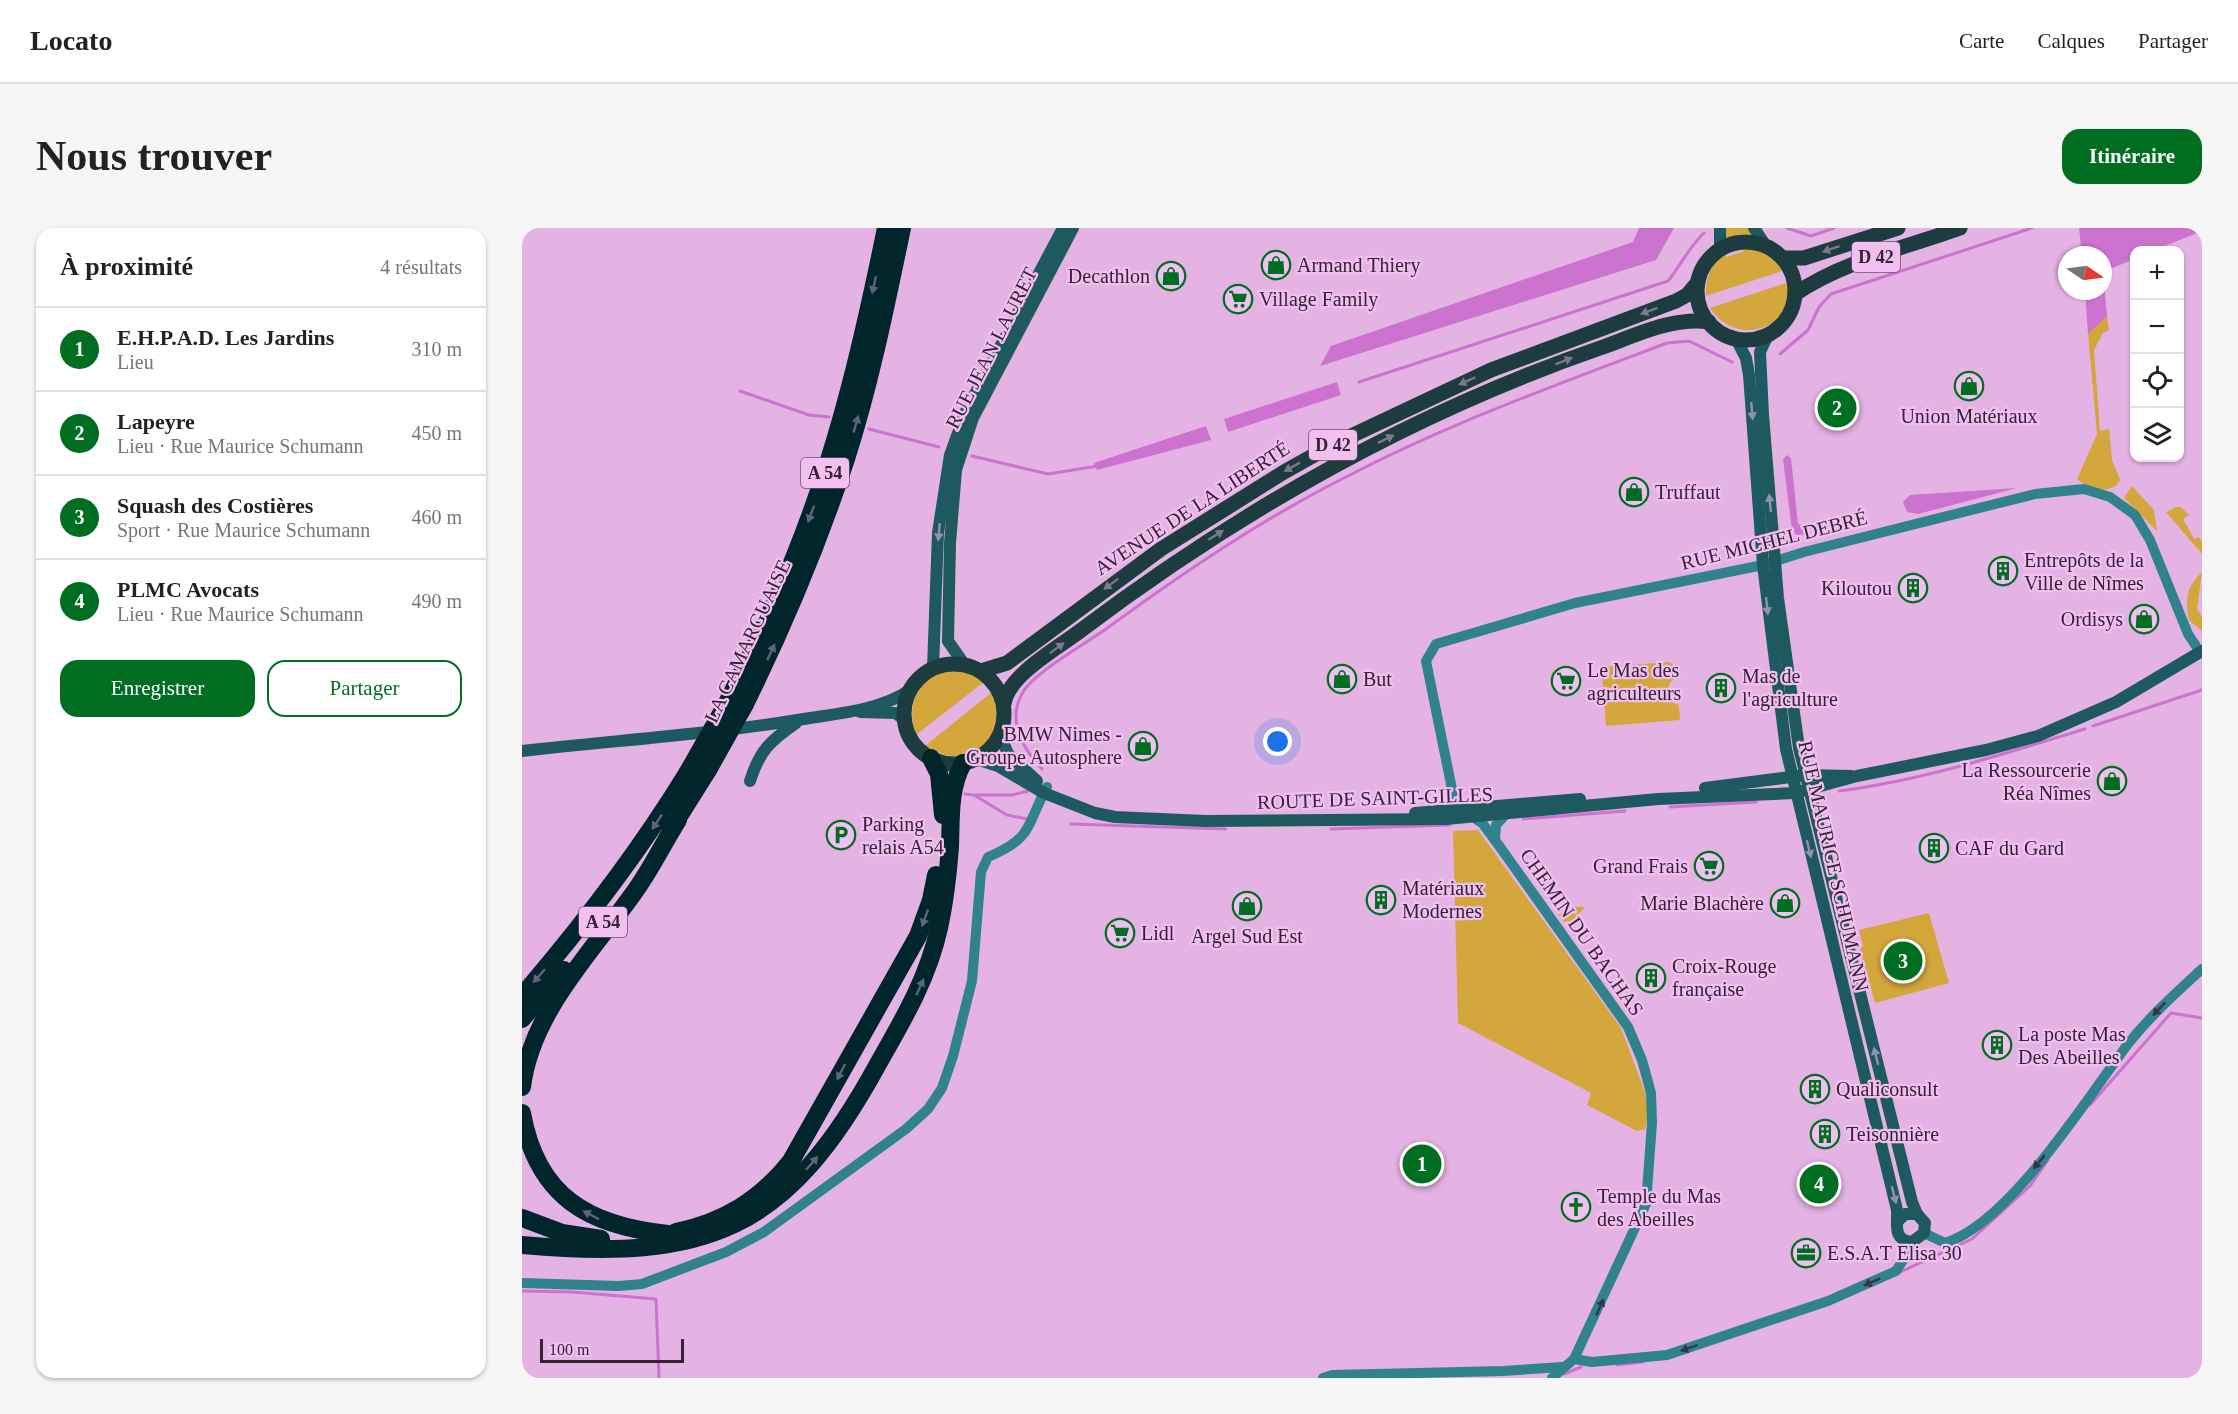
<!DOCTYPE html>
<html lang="fr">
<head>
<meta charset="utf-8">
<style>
  body { margin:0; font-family:Georgia,serif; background:#f6f6f6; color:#222 }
  .controls { position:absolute; right:18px; top:18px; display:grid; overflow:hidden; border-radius:12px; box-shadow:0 2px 4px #0004 }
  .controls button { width:54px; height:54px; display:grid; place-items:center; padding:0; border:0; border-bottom:2px solid #e0e0e0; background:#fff; color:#222; font:30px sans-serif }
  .compass { position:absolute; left:1536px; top:18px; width:54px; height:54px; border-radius:50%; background:#fff; box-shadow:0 2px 4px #0004; rotate:103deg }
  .scale { position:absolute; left:18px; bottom:15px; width:144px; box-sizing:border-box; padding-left:6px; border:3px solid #352235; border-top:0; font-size:16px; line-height:21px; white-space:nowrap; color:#352235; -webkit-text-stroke:4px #f1c0f1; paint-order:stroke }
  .you { position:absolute; left:756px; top:514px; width:21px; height:21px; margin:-15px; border:4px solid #fff; border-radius:50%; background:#1a73e8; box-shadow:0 0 0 9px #1a73e833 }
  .badge { display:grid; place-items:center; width:39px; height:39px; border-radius:50%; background:#006e20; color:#fff; font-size:20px; font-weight:700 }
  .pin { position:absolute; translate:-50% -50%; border:3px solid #fff; box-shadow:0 2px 6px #0006 }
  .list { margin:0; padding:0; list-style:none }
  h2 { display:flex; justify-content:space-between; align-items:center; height:78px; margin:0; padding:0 24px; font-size:26px }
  h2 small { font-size:20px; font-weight:400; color:#767676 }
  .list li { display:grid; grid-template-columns:39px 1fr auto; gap:18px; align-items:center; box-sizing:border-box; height:84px; padding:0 24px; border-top:2px solid #e0e0e0 }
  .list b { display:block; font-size:22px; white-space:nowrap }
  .list p { margin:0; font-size:20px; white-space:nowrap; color:#767676 }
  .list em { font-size:20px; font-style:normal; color:#767676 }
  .actions { display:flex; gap:12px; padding:18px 24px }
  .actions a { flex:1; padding:14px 0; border:2px solid #006e20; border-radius:18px; text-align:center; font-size:21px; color:#006e20 }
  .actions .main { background:#006e20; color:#fff }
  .icon { flex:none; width:33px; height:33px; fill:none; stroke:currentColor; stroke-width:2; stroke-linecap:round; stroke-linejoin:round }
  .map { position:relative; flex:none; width:1680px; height:1150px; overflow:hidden; border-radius:18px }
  header { display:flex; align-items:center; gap:36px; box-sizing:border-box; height:84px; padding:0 30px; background:#fff; border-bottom:2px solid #e0e0e0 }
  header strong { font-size:28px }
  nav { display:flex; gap:33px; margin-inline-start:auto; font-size:21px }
  .intro { display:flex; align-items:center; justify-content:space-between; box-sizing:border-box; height:144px; padding:0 36px }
  h1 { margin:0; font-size:42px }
  .button { padding:15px 27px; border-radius:18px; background:#006e20; color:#fff; font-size:21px; font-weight:700 }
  main { display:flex; gap:36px; padding:0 36px }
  aside { flex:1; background:#fff; border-radius:18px; box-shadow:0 2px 4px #0004 }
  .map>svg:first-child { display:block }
  .green { fill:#d3a73c }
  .water { fill:#cc72cf }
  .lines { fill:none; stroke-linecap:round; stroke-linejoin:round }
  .stream { stroke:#cc72cf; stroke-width:3 }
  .street { stroke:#30838d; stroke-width:10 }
  .secondary { stroke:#1f5960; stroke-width:12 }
  .primary { stroke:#1c3c3f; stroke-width:15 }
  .highway { stroke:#00262b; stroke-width:18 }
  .highway-bridge { stroke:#00262b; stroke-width:18 }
  .oneway { fill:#7c778f }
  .oneway2 { fill:#60647a }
  .oneway3 { fill:#9292b0 }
  .oneway4 { fill:#343547 }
  .labels { text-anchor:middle; stroke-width:4.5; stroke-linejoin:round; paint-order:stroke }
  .shield { fill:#f1c0f1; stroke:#6d516d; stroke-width:1.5 }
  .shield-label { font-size:18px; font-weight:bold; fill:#352235 }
  .poi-label { font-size:20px; fill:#352235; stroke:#f1c0f1; text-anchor:start }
  .street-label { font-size:20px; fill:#352235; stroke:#f1c0f1 }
</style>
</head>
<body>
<header>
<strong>Locato</strong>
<nav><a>Carte</a><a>Calques</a><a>Partager</a></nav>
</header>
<div class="intro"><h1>Nous trouver</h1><a class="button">Itinéraire</a></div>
<main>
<aside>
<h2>À proximité<small>4 résultats</small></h2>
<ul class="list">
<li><span class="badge">1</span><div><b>E.H.P.A.D. Les Jardins</b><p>Lieu</p></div><em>310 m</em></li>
<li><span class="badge">2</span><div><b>Lapeyre</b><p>Lieu · Rue Maurice Schumann</p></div><em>450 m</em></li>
<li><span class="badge">3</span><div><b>Squash des Costières</b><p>Sport · Rue Maurice Schumann</p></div><em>460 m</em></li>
<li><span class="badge">4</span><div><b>PLMC Avocats</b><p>Lieu · Rue Maurice Schumann</p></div><em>490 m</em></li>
</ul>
<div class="actions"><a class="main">Enregistrer</a><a>Partager</a></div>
</aside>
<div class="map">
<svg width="1680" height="1150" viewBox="0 0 1680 1150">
  <rect width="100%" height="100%" fill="#e4b3e4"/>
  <g class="green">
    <polygon points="1204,0 1228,0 1231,7 1218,6 1203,11"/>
    <path d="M1221 19 1246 23 1263 42 1184 68C1183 51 1189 35 1203 25L1205 29 1222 23Z"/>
    <path d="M1267 54C1273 102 1214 120 1188 80Z"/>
    <path d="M1585 88 1587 102 1581 105 1572 122 1578 203 1587 201 1590 232 1598 252C1591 268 1565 261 1555 251L1575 206 1566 106Z"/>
    <polygon points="1610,258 1632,282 1635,303 1602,270"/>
    <polygon points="1654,279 1659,279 1667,287 1661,291 1672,311 1677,309 1680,314 1680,326 1644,284"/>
    <path d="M1680 344 1675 381 1680 389V403L1667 392C1663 370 1664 360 1680 344Z"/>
    <polygon points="1148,434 1154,441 1155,450 1149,453 1145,462 1082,468 1079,439"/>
    <path d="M438 441 452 445 463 453 394 507C381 471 401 442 438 441Z"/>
    <path d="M470 464C488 513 447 546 403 518Z"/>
    <polygon points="1146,467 1149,474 1157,477 1158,492 1084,498 1082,473"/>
    <polygon points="956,602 1099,800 1124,867 1126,889 1123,901 1115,903 1065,877 1069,865 936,795 931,603"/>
    <polygon points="1031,678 1063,679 1048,696 1041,693"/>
    <polygon points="1407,685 1427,755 1353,775 1338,721 1341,718 1337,702"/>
  </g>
  <g class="water">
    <polygon points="1117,0 1152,0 1134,32 798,138 809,118 1111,14"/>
    <polygon points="1557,0 1680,0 1680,3 1633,22 1612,22 1612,31 1581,44 1585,88 1566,106 1563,63 1581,63 1581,27 1560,27"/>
    <polygon points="815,154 819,167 706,204 702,191"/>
    <polygon points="684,198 689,212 575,242 572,235"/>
    <polygon points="1265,227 1269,230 1276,296 1286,298 1285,306 1275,307 1270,302 1261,231"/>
    <polygon points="1495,260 1396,286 1385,284 1381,274 1388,267"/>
  </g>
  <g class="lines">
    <g class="stream">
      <polyline points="1265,0 1289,8 1312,0"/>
      <polyline points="1258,126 1286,102 1297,79 1309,66 1510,0"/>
      <path d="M837 154 1146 53C1159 37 1167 19 1182 5"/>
      <polyline points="218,163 287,187 307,189"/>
      <polyline points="347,201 417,219"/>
      <polyline points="450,228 526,246 576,238"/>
      <polyline points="1571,498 1680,462"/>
      <path d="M520 541C501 521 484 492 501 464 512 445 564 415 584 401 662 344 743 289 830 246 931 194 1039 155 1145 115L1167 113 1210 134"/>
      <path d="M1317 563C1401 552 1482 526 1563 501"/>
      <polyline points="443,566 452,567 485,587 505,591"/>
      <polyline points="454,567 490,567 506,563"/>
      <polyline points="1148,579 1234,574"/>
      <polyline points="1001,591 1103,583"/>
      <polyline points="549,596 704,601"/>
      <polyline points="809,601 928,597"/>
      <polyline points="1568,877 1649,785 1680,790"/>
      <polyline points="1376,1045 1450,1011 1508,958 1526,932"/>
      <polyline points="0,1063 50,1064 134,1071 137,1150"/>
      <polyline points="1095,1137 1121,1134"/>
      <polyline points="1042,1146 1059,1139"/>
    </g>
    <g class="street">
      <polyline points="973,612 974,597 985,585"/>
      <path d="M1402 1005 1423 1015C1488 995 1564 871 1606 816 1628 788 1654 765 1680 741"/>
      <path d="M0 1055 97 1058 120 1056 204 1024 242 1004 384 901 406 881 420 860 431 828 450 753 459 644 466 629C512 610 504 597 525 559"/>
      <polyline points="1052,1131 1070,1134 1145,1127 1306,1073 1374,1043 1383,1029 1385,1014"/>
      <polyline points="801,1150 810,1147 981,1143 1040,1139"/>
      <polyline points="1030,1150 1052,1131 1124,976 1130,895 1129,865 1120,832 1106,799 978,619 961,596 938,580 931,566 904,433 914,416 1053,375 1241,337 1282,324 1513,266 1562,261 1588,269 1613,287 1628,312 1666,406 1678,424"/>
    </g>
    <g class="secondary">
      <polyline points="1232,0 1244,18"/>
      <polyline points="1198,22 1198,0"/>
      <polyline points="1246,107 1238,124 1241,187 1256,370 1277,520 1390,974 1395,986"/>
      <path d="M1214 111 1224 130 1227 147 1241 337 1264 521 1375 982C1376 996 1370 1012 1390 1014L1402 1005 1403 995 1395 986H1383L1376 993"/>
      <polyline points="442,436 426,413 428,315 434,242 451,190 551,0"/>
      <polyline points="411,440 416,305 428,227 444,183 541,0"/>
      <polyline points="338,484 373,485 382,491"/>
      <polyline points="478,506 486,526 515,553"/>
      <path d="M0 523C96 512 192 506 288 490 321 485 360 481 388 462"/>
      <polyline points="454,531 476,538 522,565 573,585 593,589 683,593 924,591 1136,571 1273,565 1335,548 1464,522 1516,508 1594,474 1680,423"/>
      <path d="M228 553C238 522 248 513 274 495"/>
      <polyline points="1183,560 1284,547 1329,548"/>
      <polyline points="893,585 1058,571"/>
    </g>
    <g class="primary">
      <circle cx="1224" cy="63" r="49"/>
      <polyline points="1261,30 1282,30 1376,0"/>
      <path d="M1273 66C1321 33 1383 20 1438 0"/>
      <circle cx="432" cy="486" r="50"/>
      <polyline points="459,443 485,435 639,321 762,244 812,216 969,142 1154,73 1165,67 1176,54"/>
      <path d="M482 476C486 447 536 420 558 403 717 283 890 185 1078 120 1110 109 1152 88 1187 94"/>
    </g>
    <g class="highway">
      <path d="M223 476C262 397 296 316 324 231 348 156 364 77 380 0"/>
      <path d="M204 477C237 411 268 346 292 277 324 187 345 93 364 0"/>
      <polyline points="409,530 417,546 421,587"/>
      <polyline points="149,601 186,542"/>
      <path d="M0 768C61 697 117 624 166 544"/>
      <polyline points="0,791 42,742"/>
      <path d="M0 859C9 785 69 725 111 666 128 643 141 616 156 592"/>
      <path d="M0 885C15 969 67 998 146 1006"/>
      <polyline points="0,990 40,1005 79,1011"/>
      <path d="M154 1004C202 994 238 972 269 933L396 708 409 672 414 647"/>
      <path d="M0 1017C186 1034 265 1003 356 836 381 792 406 750 417 700 423 673 426 646 428 619 429 591 427 560 441 535"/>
    </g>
    <g class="highway-bridge">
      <polyline points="186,542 223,476"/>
      <polyline points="166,544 204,477"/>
    </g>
  </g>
  <defs><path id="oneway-solid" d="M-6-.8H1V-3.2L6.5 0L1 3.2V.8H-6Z" transform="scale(1.5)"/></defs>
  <g class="oneway">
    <use href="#oneway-solid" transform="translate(1309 21) rotate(161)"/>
    <use href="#oneway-solid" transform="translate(1127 83) rotate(160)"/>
    <use href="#oneway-solid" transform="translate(1042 133) rotate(-22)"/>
    <use href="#oneway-solid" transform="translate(945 153) rotate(156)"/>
    <use href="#oneway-solid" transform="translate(864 211) rotate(-26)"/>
    <use href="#oneway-solid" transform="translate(770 239) rotate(151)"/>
    <use href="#oneway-solid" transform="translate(694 307) rotate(-32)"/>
    <use href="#oneway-solid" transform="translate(589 356) rotate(143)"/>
    <use href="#oneway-solid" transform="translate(535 420) rotate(-37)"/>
  </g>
  <g class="oneway2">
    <use href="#oneway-solid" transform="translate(352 57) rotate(102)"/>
    <use href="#oneway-solid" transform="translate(334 196) rotate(-74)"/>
    <use href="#oneway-solid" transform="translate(289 286) rotate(110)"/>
    <use href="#oneway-solid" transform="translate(249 424) rotate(-65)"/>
    <use href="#oneway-solid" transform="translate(135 594) rotate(124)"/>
    <use href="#oneway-solid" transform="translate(403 690) rotate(110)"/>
    <use href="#oneway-solid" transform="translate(17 748) rotate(131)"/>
    <use href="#oneway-solid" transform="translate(398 759) rotate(-66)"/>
    <use href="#oneway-solid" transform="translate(319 844) rotate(117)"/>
    <use href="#oneway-solid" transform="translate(290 935) rotate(-49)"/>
    <use href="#oneway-solid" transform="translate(69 987) rotate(-152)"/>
  </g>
  <g class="oneway3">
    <use href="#oneway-solid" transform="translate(1230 183) rotate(85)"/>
    <use href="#oneway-solid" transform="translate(1248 275) rotate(-96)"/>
    <use href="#oneway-solid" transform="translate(417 304) rotate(95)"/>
    <use href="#oneway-solid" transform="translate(1245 378) rotate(84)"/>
    <use href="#oneway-solid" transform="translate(1287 621) rotate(76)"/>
    <use href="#oneway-solid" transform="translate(1354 828) rotate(-104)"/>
    <use href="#oneway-solid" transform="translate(1372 967) rotate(76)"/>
  </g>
  <g class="oneway4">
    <use href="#oneway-solid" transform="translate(1637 781) rotate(133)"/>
    <use href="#oneway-solid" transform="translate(1517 934) rotate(130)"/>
    <use href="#oneway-solid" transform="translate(1350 1054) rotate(156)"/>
    <use href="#oneway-solid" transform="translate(1078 1079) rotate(-66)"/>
    <use href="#oneway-solid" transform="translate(1167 1120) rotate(161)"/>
  </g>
  <defs>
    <g id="shop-ring" transform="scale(1.5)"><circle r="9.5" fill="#f1c0f1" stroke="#006e20" stroke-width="1.5"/><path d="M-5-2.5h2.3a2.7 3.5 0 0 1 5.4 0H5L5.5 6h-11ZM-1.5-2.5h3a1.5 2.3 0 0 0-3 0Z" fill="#006e20"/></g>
    <g id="supermarket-ring" transform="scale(1.5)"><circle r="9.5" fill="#f1c0f1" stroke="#006e20" stroke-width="1.5"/><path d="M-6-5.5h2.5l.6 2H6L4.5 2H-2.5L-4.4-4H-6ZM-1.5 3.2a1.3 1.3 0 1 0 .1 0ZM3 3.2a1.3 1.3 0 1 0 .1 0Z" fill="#006e20"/></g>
    <g id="building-ring" transform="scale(1.5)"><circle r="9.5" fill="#f1c0f1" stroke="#006e20" stroke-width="1.5"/><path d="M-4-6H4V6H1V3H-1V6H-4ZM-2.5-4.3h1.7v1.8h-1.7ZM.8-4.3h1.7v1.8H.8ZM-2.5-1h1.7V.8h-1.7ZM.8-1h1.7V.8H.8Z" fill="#006e20"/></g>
    <g id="parking-ring" transform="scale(1.5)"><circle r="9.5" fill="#f1c0f1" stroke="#006e20" stroke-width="1.5"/><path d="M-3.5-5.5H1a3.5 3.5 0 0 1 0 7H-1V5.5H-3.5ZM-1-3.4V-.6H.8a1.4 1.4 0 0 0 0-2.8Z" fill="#006e20"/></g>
    <g id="church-ring" transform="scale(1.5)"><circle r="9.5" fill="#f1c0f1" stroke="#006e20" stroke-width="1.5"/><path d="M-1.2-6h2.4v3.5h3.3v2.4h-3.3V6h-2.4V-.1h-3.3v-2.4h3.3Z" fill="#006e20"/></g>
    <g id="office-ring" transform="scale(1.5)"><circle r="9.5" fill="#f1c0f1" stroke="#006e20" stroke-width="1.5"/><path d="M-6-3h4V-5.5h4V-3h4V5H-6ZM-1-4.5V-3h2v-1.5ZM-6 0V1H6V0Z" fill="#006e20"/></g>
  </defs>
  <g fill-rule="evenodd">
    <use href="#shop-ring" x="754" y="37"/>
    <use href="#shop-ring" x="649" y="48"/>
    <use href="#supermarket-ring" x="716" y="71"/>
    <use href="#shop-ring" x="1447" y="158"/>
    <use href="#shop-ring" x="1112" y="264"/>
    <use href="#building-ring" x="1481" y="343"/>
    <use href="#building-ring" x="1391" y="360"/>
    <use href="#shop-ring" x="1622" y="391"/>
    <use href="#shop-ring" x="820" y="451"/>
    <use href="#supermarket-ring" x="1044" y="453"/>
    <use href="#building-ring" x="1199" y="460"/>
    <use href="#shop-ring" x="621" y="518"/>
    <use href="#shop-ring" x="1590" y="553"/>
    <use href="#parking-ring" x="319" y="607"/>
    <use href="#building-ring" x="1412" y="620"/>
    <use href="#supermarket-ring" x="1187" y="638"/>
    <use href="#building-ring" x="859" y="672"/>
    <use href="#shop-ring" x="1263" y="675"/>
    <use href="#shop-ring" x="725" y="678"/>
    <use href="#supermarket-ring" x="598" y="705"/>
    <use href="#building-ring" x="1129" y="750"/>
    <use href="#building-ring" x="1475" y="817"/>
    <use href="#building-ring" x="1293" y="861"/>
    <use href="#building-ring" x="1303" y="906"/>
    <use href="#church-ring" x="1054" y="979"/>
    <use href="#office-ring" x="1284" y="1025"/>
  </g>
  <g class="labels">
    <g class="shield">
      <rect x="1330" y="14" width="48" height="30" rx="4.5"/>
      <rect x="787" y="202" width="48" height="30" rx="4.5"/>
      <rect x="279" y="230" width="48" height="30" rx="4.5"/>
      <rect x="57" y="679" width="48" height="30" rx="4.5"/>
    </g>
    <g class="shield-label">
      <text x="1354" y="35">D 42</text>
      <text x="811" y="223">D 42</text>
      <text x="303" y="251">A 54</text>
      <text x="81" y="700">A 54</text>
    </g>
    <g class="poi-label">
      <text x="775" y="44">Armand Thiery</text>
      <text x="628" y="55" text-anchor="end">Decathlon</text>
      <text x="737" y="78">Village Family</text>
      <text x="1447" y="195" text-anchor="middle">Union Matériaux</text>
      <text x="1133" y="271">Truffaut</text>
      <text x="1502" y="339">Entrepôts de la<tspan x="1502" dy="23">Ville de Nîmes</tspan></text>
      <text x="1370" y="367" text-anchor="end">Kiloutou</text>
      <text x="1601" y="398" text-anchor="end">Ordisys</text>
      <text x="1065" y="449">Le Mas des<tspan x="1065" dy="23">agriculteurs</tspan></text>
      <text x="1220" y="455">Mas de<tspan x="1220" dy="23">l'agriculture</tspan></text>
      <text x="841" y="458">But</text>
      <text x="600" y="513" text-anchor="end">BMW Nimes -<tspan x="600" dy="23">Groupe Autosphere</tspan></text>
      <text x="1569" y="549" text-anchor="end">La Ressourcerie<tspan x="1569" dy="23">Réa Nîmes</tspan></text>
      <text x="340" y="603">Parking<tspan x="340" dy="23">relais A54</tspan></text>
      <text x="1433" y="627">CAF du Gard</text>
      <text x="1166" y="645" text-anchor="end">Grand Frais</text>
      <text x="880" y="667">Matériaux<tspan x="880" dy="23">Modernes</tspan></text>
      <text x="1242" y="682" text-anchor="end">Marie Blachère</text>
      <text x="619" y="712">Lidl</text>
      <text x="725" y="715" text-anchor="middle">Argel Sud Est</text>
      <text x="1150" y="745">Croix-Rouge<tspan x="1150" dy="23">française</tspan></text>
      <text x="1496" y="813">La poste Mas<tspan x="1496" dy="23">Des Abeilles</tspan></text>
      <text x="1314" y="868">Qualiconsult</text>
      <text x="1324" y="913">Teisonnière</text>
      <text x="1075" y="975">Temple du Mas<tspan x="1075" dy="23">des Abeilles</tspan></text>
      <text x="1305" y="1032">E.S.A.T Elisa 30</text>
    </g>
    <g class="street-label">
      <text transform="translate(469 120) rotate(-63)" y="7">RUE JEAN LAURET</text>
      <text transform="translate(670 280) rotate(-33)" y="7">AVENUE DE LA LIBERTÉ</text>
      <text transform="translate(1252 312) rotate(-14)" y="7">RUE MICHEL DEBRÉ</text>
      <text transform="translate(225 413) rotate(-65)" y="7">LA CAMARGUAISE</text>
      <text transform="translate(853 570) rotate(-2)" y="7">ROUTE DE SAINT-GILLES</text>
      <text transform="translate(1312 638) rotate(77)" y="7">RUE MAURICE SCHUMANN</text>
      <text transform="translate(1060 704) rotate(55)" y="7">CHEMIN DU BACHAS</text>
    </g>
  </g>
</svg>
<div class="controls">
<button>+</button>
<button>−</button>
<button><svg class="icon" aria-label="locate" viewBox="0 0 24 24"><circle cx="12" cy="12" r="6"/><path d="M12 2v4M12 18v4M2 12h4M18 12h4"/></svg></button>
<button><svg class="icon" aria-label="layers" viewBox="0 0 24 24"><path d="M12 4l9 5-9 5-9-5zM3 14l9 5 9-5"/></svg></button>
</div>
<svg class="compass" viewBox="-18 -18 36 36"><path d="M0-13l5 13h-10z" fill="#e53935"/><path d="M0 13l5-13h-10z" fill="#767676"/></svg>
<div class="scale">100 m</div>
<div class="you"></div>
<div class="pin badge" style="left:900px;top:936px">1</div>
<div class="pin badge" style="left:1315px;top:180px">2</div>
<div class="pin badge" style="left:1381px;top:733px">3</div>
<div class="pin badge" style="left:1297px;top:956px">4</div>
</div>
</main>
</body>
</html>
